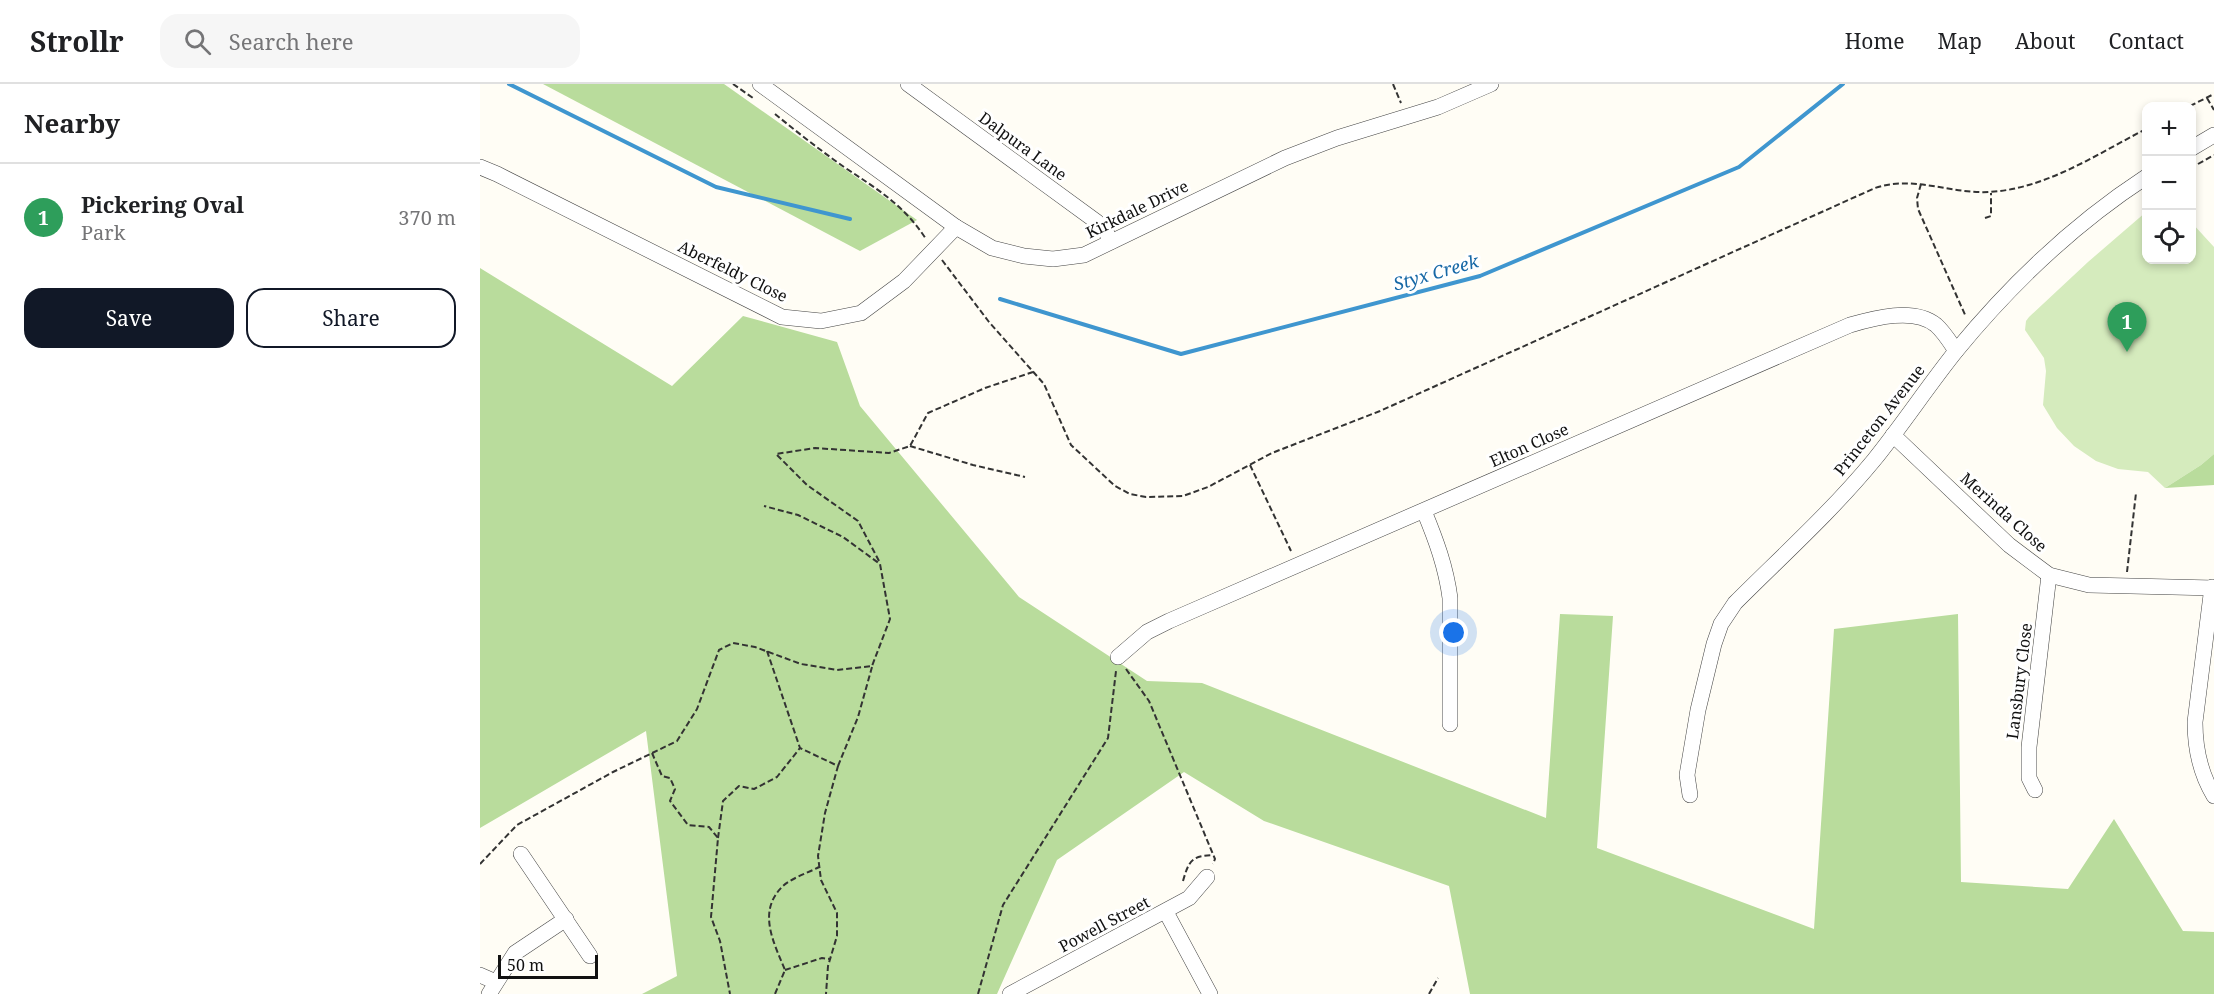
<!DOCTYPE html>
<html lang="en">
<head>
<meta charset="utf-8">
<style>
  body { margin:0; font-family:"Noto Serif",serif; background:#f6f6f6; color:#202124 }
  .controls { position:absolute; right:18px; top:18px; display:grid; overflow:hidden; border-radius:12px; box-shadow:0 3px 9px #0003 }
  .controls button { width:54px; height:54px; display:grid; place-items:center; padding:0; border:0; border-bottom:2px solid #e0e0e0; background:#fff; color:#202124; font:30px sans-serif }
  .scale { position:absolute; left:18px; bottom:15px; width:100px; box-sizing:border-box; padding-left:6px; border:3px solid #111; border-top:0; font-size:16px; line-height:21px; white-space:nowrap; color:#111; -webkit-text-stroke:4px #fff; paint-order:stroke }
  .you { position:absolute; left:974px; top:549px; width:21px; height:21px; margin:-15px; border:4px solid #fff; border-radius:50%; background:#1a73e8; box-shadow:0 0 0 9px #1a73e833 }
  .badge { display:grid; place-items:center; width:39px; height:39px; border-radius:50%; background:#111827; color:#fff; font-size:20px; font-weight:700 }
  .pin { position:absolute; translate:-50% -50px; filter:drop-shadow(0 2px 3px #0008) }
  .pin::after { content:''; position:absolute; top:32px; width:21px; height:18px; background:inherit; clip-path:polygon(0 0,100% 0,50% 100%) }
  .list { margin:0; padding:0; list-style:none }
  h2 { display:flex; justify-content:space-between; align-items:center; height:78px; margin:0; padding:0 24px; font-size:26px }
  h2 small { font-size:20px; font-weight:400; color:#757577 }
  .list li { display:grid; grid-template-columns:39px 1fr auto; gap:18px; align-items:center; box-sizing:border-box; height:108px; padding:0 24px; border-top:2px solid #e0e0e0 }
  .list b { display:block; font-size:22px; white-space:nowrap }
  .list p { margin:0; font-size:20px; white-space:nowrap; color:#757577 }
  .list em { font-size:20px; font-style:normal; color:#757577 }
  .actions { display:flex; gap:12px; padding:18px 24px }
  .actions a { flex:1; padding:14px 0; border:2px solid #111827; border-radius:18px; text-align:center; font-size:21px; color:#111827 }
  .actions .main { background:#111827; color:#fff }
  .icon { flex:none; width:33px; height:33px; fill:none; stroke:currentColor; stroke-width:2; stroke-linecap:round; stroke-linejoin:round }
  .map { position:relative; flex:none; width:1734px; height:910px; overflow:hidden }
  header { display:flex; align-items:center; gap:36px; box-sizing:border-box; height:84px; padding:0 30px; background:#fff; border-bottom:2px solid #e0e0e0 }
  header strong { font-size:28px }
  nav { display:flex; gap:33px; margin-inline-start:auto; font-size:21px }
  .search { width:420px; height:54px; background:#f6f6f6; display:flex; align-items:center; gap:15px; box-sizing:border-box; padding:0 21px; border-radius:18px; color:#757577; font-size:22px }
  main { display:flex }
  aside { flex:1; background:#fff }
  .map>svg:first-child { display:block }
  .green { fill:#d5ebbd }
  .forest { fill:#b9dc9c }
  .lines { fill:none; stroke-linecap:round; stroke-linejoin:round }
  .stream { stroke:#3f96cf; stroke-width:4 }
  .minor-casing { stroke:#444; stroke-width:16 }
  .path { stroke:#333; stroke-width:2; stroke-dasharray:6 3; stroke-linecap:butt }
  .minor { stroke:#fff; stroke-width:15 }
  .labels { text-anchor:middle; stroke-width:6; stroke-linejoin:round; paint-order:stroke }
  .street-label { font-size:16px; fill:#111; stroke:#fff }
  .water-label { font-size:18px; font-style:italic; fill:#1768a6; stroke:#fff }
</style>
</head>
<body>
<header>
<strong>Strollr</strong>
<div class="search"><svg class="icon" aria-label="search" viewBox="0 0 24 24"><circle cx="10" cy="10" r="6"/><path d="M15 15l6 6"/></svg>Search here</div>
<nav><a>Home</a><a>Map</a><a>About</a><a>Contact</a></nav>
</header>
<main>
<aside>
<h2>Nearby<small></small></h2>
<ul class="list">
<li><span class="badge" style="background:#2e9e5b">1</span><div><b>Pickering Oval</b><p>Park</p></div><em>370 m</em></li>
</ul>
<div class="actions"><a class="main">Save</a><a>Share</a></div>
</aside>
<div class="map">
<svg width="1734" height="910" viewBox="0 0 1734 910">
  <rect width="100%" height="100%" fill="#fffdf5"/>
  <polygon class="green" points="1666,128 1666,176 1712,176 1712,139 1734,163 1734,370 1721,381 1685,404 1668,388 1638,385 1616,377 1594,362 1577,344 1563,321 1566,287 1564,274 1545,246 1546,237 1549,233 1608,178"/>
  <g class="forest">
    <polygon points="63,0 244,0 437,136 380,167"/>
    <polygon points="0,184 192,302 263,232 357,258 380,322 539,513 667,597 722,599 1066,734 1080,530 1133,532 1117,764 1334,845 1354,545 1478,530 1481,798 1588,805 1634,735 1703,847 1734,848 1734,910 990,910 969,802 784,737 704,688 577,776 517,910 162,910 197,892 166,647 0,744"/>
    <polygon points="1734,370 1734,401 1685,404 1721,381"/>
  </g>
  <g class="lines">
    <g class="stream">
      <polyline points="29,0 236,103 370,135"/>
      <polyline points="520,215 701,270 1000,192 1259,83 1363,0"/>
    </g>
    <g class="minor-casing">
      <g id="minor">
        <polyline points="280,0 476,143 512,164 544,172 573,175 604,171 805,74 857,54 958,23 1011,0"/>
        <polyline points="428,0 617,138 626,147 630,158"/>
        <polyline points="1712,64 1734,51"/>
        <polyline points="0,83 17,90 302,233 341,237 381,229 424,197 476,143"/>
        <polyline points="1413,351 1529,461 1569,491 1609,501 1734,504"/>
        <path d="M944 427C956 456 966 483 970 514V640"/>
        <path d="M1732 503 1715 638C1715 665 1720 689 1734 712"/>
        <path d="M638 573 667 548 689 537 1370 241C1394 234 1434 223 1456 241 1464 248 1470 258 1476 267"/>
        <polyline points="1555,706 1549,694 1549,663 1569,491"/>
        <path d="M1210 711 1207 691 1218 626 1234 560 1241 540 1255 519C1302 472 1352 427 1394 376 1423 340 1448 302 1476 267 1531 200 1594 140 1666 93"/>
        <polyline points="41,770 110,872"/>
        <polyline points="686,828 730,910"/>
        <polyline points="0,891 16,898"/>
        <polyline points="9,910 35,869 86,835"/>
        <polyline points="530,910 709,814 727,793"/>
      </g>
    </g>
    <g class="path">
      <polyline points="253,0 273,14"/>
      <polyline points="913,0 921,19"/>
      <polyline points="1727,14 1734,26"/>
      <polyline points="1710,22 1734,10"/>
      <path d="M295 30C317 48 340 66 364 83 397 105 424 121 446 155"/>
      <polyline points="1718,80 1734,71"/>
      <polyline points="1441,100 1437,114 1438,125 1486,233"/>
      <polyline points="1505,134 1511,132 1511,109"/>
      <path d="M462 176 509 238 564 300 591 361 635 402 650 410 666 413 703 412 728 403 792 369 900 327 1395 104C1433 91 1471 110 1509 108 1566 105 1617 70 1666 45"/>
      <polyline points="430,362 493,381 545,393"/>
      <polyline points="770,381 811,467"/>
      <polyline points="399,477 378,437 327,401 296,370 335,364 409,369 430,362 448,329 505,304 553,288"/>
      <polyline points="1647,488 1656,409"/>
      <polyline points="287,567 320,664 358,682 345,729 338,772 341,796 357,829 357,852 348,882 346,910"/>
      <polyline points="646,585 669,617 735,775 733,780"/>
      <polyline points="172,669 182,692 190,694 195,705 190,717 208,741 229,743 238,754 231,833 240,857 250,910"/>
      <polyline points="358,682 378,633 392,583"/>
      <polyline points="238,754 243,717 259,702 274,705 297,693 320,664"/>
      <polyline points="0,780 37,741 133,688 197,657 217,625 239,566 253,559 275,563 321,580 357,586 392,582 410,535 400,480 363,453 318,431 284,422"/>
      <path d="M703 797C709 776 712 772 733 771"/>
      <polyline points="305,886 342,874 350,875"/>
      <path d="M295 910 305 886C294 859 277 828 302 803 311 794 328 789 339 783"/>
      <polyline points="498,910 523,821 628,654 636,587"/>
      <polyline points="949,910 958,894"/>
    </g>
    <use href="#minor" class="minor"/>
  </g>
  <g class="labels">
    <g class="street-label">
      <text transform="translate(543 62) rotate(36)" y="6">Dalpura Lane</text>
      <text transform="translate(657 125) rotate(-26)" y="6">Kirkdale Drive</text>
      <text transform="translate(253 187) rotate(26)" y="6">Aberfeldy Close</text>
      <text transform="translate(1399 336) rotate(-52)" y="6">Princeton Avenue</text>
      <text transform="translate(1049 361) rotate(-24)" y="6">Elton Close</text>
      <text transform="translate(1524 428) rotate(42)" y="6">Merinda Close</text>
      <text transform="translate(1539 597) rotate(-83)" y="6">Lansbury Close</text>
      <text transform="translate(624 840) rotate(-28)" y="6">Powell Street</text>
    </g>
    <g class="water-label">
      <text transform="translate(956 189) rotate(-16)" y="6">Styx Creek</text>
    </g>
  </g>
</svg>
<div class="controls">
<button>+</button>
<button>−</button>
<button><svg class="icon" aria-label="locate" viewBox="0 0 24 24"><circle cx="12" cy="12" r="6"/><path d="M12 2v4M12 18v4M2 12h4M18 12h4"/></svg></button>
</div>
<div class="scale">50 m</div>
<div class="you"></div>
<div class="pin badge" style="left:1647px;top:268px;background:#2e9e5b">1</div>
</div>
</main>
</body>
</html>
